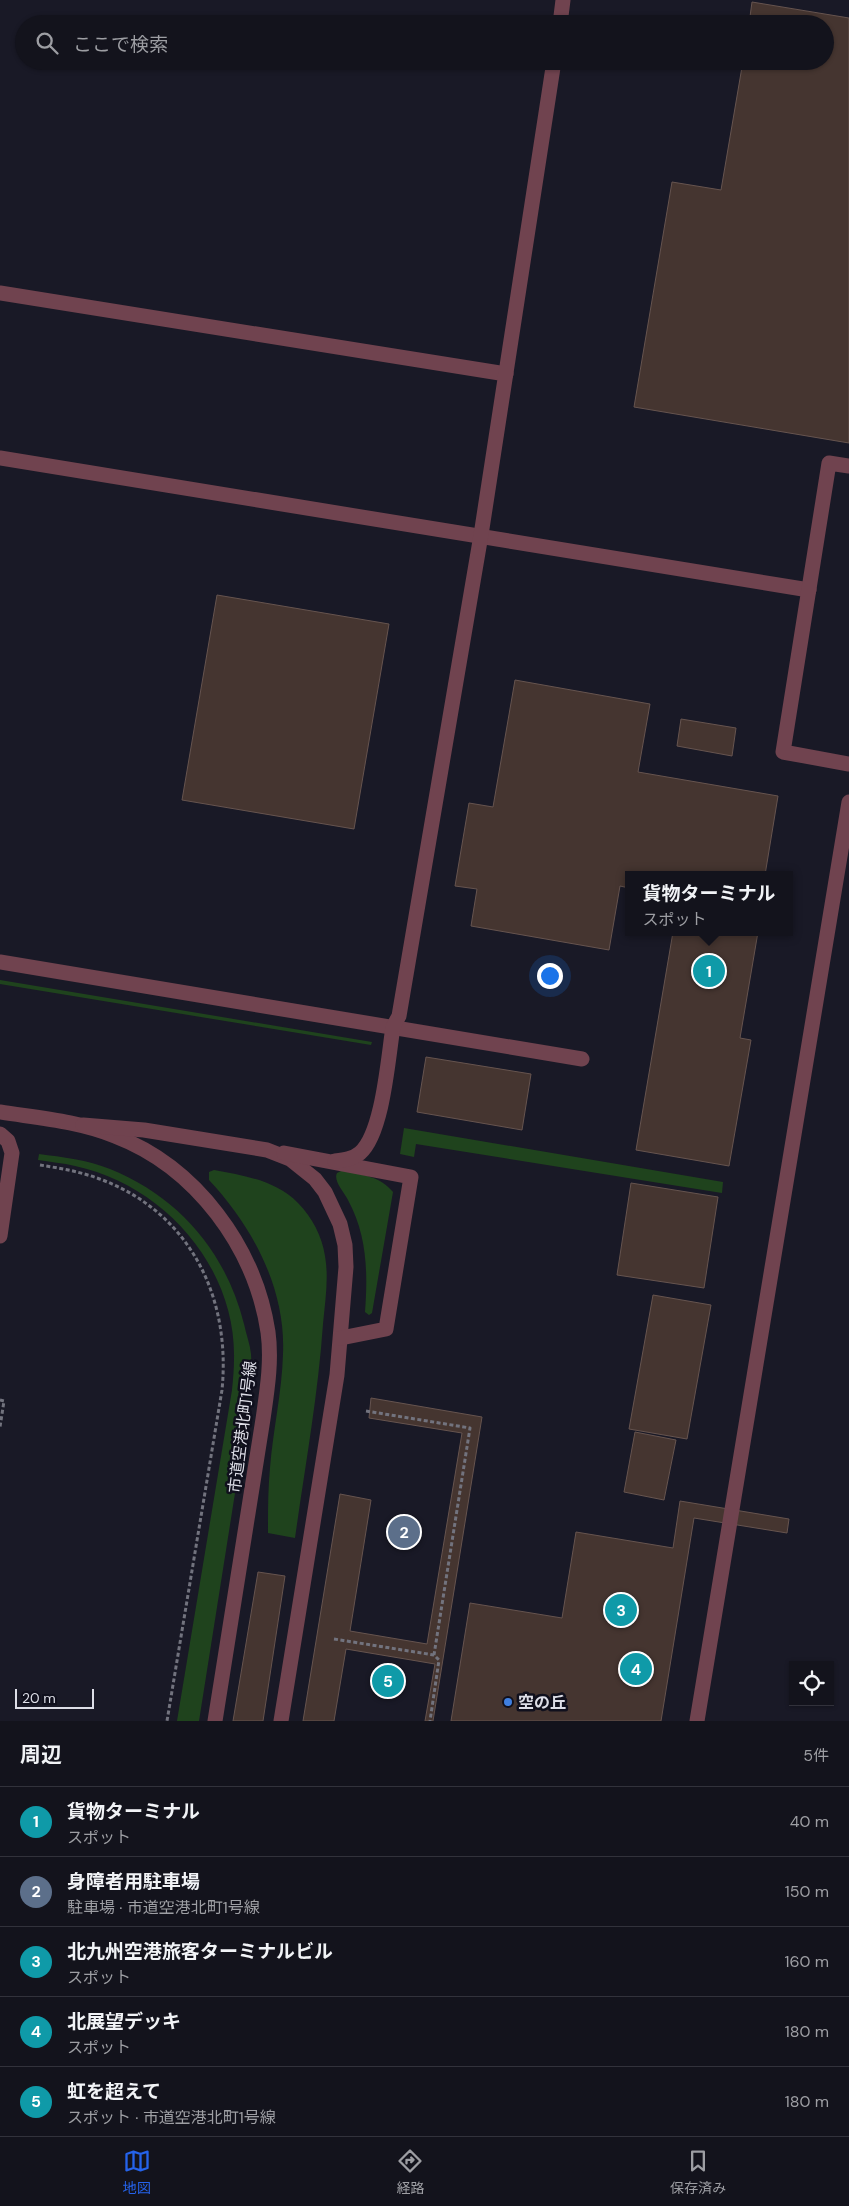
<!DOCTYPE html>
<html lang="ja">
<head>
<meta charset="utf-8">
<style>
  body { margin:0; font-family:"DM Sans","Noto Sans JP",sans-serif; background:#1c1c25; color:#f1f3f6 }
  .controls { position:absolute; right:15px; bottom:15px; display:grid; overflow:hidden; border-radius:0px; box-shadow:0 1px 4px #0004 }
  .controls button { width:45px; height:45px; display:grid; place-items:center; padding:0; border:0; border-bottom:1px solid #32323b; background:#13131c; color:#f1f3f6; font:25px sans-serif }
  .scale { position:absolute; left:15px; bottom:12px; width:79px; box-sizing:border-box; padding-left:5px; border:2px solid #dddee7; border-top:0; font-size:14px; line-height:18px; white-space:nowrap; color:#dddee7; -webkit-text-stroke:4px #10101d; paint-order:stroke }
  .you { position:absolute; left:549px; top:975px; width:18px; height:18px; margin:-12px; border:4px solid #fff; border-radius:50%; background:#1a73e8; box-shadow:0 0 0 8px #1a73e833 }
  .badge { display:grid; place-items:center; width:32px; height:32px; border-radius:50%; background:#2563eb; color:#fff; font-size:16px; font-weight:700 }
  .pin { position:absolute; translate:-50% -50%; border:2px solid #fff; box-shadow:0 1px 5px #0006 }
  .popup { position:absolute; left:625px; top:871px; width:168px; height:65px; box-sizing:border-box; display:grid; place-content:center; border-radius:0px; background:#13131c; filter:drop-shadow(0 1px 4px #0005); font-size:16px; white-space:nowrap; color:#9d9ea3 }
  .popup b { font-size:19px; color:#f1f3f6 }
  .popup::after { content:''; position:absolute; left:50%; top:100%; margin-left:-10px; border:10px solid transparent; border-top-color:#13131c }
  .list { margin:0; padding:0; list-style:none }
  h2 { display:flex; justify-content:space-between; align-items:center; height:65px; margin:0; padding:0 20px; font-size:21px }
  h2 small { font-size:16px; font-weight:400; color:#9d9ea3 }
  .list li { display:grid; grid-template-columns:32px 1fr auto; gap:15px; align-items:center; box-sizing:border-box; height:70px; padding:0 20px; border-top:1px solid #32323b }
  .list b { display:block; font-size:19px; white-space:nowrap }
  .list p { margin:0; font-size:16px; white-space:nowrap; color:#9d9ea3 }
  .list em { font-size:16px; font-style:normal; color:#9d9ea3 }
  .icon { flex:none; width:28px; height:28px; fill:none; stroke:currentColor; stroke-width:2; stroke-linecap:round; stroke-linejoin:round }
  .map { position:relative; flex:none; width:849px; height:1721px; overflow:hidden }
  .search { position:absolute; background:#13131c; box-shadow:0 1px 4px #0004; left:15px; right:15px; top:15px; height:55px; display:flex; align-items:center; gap:12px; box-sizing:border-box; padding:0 18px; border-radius:28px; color:#9d9ea3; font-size:19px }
  .sheet { height:415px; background:#13131c }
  nav { display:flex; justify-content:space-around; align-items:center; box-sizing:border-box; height:70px; border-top:1px solid #32323b; background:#13131c; font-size:14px; color:#9d9ea3 }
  nav a { display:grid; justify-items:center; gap:2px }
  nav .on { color:#2563eb }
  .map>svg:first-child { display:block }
  .green { fill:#1f431d }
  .building { fill:#453530; stroke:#66544f }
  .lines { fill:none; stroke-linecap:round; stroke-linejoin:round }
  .path { stroke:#72737e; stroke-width:3; stroke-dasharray:4 2.5; stroke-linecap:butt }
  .minor { stroke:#70434f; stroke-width:15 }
  .shop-dot { fill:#3f7fe0; stroke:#10101d; stroke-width:2 }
  .labels { text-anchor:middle; stroke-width:5; stroke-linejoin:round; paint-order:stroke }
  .street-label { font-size:16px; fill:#dddee7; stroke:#10101d }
  .poi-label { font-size:16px; font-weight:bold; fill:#dddee7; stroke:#10101d; text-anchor:start }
</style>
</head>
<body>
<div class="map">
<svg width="849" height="1721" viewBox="0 0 849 1721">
  <rect width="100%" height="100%" fill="#191926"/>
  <g class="green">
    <polygon points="0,980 372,1042 371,1045 0,984"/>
    <polygon points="404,1128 723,1182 722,1193 416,1144 414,1157 400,1154"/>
    <path d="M39 1154C62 1157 88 1160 110 1169 179 1197 226 1252 244 1324 246 1334 250 1344 251 1354 252 1367 251 1380 251 1392L199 1721H177L232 1390C233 1380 234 1369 234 1359 236 1267 164 1185 75 1166 63 1163 50 1162 38 1160Z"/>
    <path d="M214 1170C245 1176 275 1180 298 1203 312 1217 322 1236 325 1256 329 1278 325 1302 323 1324 318 1396 305 1467 295 1538L268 1533C268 1511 268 1489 270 1468 273 1430 282 1392 283 1354 286 1288 252 1226 209 1180V1172Z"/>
    <path d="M343 1170C362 1175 380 1176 393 1192L372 1313 369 1315 365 1312C368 1272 367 1235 348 1200 344 1192 333 1181 337 1173Z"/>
  </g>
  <g class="building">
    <polygon points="752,2 849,18 849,443 634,407 672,182 721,190 743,61 825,61 825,24 749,24"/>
    <polygon points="217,595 389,624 354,829 182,800"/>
    <polygon points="515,680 650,704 638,772 778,796 765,875 629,875 629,888 620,886 609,950 471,926 477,889 455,886 469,803 493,807"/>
    <polygon points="681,719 736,728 732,756 677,746"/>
    <polygon points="673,932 758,932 740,1038 751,1040 729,1166 636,1150"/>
    <polygon points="426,1057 531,1074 522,1130 417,1112"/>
    <polygon points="631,1183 718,1197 704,1288 617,1275"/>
    <polygon points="653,1295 711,1305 687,1439 629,1429"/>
    <polygon points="371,1398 482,1417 433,1721 425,1721 435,1664 346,1649 334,1721 303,1721 340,1494 371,1500 350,1631 427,1644 462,1433 369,1418"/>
    <polygon points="635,1432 676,1440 664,1500 624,1492"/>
    <polygon points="680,1501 789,1519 787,1533 694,1518 661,1721 451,1721 470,1603 562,1618 576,1532 673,1548"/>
    <polygon points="258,1572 285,1576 263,1721 233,1721"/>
  </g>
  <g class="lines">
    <g class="path">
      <path d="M40 1165C52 1167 65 1169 77 1172 181 1198 232 1287 222 1390L167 1721"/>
      <polyline points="0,1400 4,1401 0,1427"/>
      <polyline points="366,1411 470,1428 434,1655 439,1660 430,1721"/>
      <polyline points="334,1639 434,1655"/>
    </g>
    <g class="minor">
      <polyline points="560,24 563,0"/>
      <polyline points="0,293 506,374"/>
      <polyline points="0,458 809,590"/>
      <polyline points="849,466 829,463 783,752 849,764"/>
      <polyline points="0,962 582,1059"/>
      <path d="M0 1112C38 1118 78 1121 115 1136 196 1167 255 1247 268 1332 272 1361 267 1391 263 1419L215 1721"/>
      <polyline points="83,1125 144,1130 267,1150 290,1159 315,1179 325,1192 340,1224 345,1245 346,1267 337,1375 281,1721"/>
      <polyline points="0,1134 8,1141 12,1153 0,1236"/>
      <polyline points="284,1153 411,1177 386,1329 341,1338"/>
      <path d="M335 1161C344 1160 353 1159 360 1153 383 1133 388 1058 393 1027L399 1016 481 535 554 61"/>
      <polyline points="697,1721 849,802"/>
    </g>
  </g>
  <circle class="shop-dot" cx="508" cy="1702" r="5"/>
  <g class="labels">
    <g class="street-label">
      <text transform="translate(242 1427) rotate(-83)" y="6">市道空港北町1号線</text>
    </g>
    <g class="poi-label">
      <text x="518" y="1708">空の丘</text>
    </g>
  </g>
</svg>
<div class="controls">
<button><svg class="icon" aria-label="locate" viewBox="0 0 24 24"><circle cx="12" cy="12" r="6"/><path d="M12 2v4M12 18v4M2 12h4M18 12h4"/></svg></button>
</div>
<div class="scale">20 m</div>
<div class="you"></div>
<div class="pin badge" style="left:709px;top:971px;background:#0f9aa8">1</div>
<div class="popup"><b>貨物ターミナル</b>スポット</div>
<div class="pin badge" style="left:404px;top:1532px;background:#5c6f8a">2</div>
<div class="pin badge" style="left:621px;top:1610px;background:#0f9aa8">3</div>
<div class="pin badge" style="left:636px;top:1669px;background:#0f9aa8">4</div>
<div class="pin badge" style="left:388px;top:1681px;background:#0f9aa8">5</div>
<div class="search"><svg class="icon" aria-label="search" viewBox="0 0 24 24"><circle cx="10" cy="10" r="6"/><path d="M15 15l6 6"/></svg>ここで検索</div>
</div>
<section class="sheet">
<h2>周辺<small>5件</small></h2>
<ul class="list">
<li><span class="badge" style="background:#0f9aa8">1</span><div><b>貨物ターミナル</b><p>スポット</p></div><em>40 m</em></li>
<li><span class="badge" style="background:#5c6f8a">2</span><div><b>身障者用駐車場</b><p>駐車場 · 市道空港北町1号線</p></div><em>150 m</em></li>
<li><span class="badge" style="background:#0f9aa8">3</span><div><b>北九州空港旅客ターミナルビル</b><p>スポット</p></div><em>160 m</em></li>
<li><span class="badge" style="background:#0f9aa8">4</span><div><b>北展望デッキ</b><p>スポット</p></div><em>180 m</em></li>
<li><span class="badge" style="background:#0f9aa8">5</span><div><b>虹を超えて</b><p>スポット · 市道空港北町1号線</p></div><em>180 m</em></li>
</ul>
</section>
<nav>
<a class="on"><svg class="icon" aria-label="map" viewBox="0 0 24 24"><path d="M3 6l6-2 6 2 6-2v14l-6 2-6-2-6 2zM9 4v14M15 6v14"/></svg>地図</a>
<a><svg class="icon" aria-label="directions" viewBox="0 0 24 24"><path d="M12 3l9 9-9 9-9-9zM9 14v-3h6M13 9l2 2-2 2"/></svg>経路</a>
<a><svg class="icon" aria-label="saved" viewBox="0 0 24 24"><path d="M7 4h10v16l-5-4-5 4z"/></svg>保存済み</a>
</nav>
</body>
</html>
